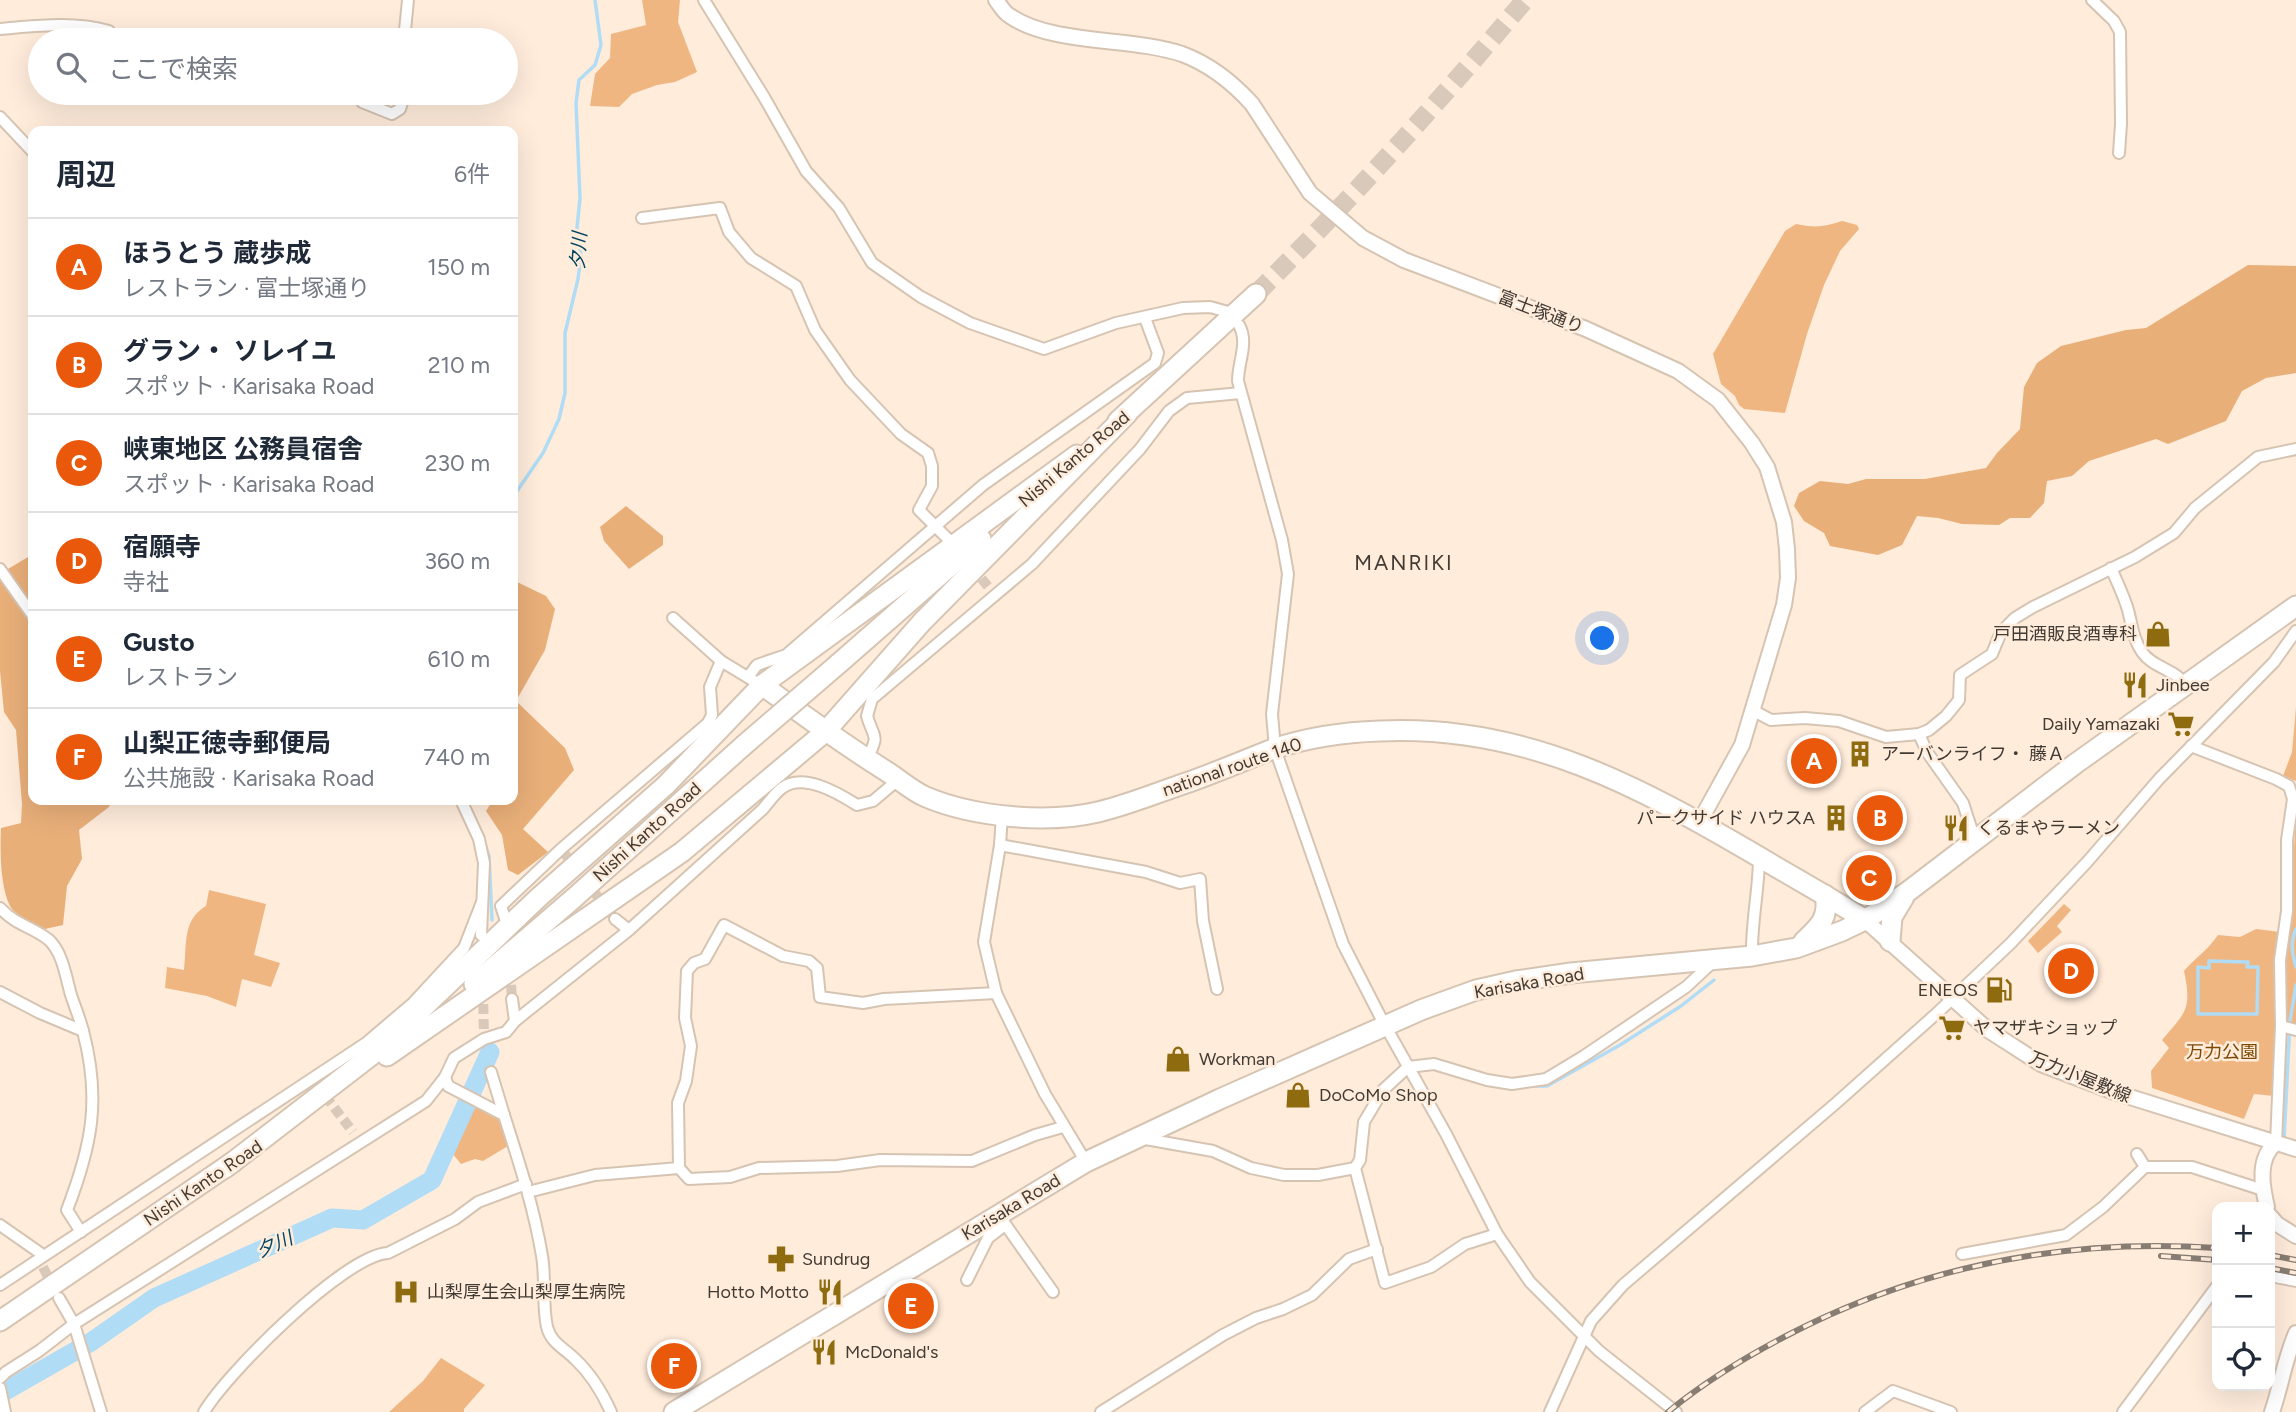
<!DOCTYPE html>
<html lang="ja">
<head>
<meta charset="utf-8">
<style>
  body { margin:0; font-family:Figtree,"Noto Sans JP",sans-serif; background:#f2f2f3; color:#1f2937 }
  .controls { position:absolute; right:21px; bottom:21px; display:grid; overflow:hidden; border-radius:14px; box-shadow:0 7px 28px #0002 }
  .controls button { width:63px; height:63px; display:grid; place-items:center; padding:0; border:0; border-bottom:2px solid #e0e1e3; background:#fff; color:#1f2937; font:35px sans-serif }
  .you { position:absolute; left:1603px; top:639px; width:24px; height:24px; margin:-18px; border:5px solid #fff; border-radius:50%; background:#1a73e8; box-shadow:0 0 0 10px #1a73e833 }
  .badge { display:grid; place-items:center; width:46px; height:46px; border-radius:50%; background:#ea580c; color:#fff; font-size:23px; font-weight:700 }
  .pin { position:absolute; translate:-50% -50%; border:4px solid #fff; box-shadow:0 2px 7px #0006 }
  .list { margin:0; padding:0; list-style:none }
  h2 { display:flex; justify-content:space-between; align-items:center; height:91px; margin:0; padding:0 28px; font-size:30px }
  h2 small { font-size:23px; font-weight:400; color:#747a83 }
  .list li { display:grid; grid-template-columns:46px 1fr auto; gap:21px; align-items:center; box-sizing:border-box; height:98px; padding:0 28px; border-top:2px solid #e0e1e3 }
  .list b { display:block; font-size:26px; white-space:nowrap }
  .list p { margin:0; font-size:23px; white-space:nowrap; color:#747a83 }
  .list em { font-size:23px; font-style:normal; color:#747a83 }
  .icon { flex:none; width:38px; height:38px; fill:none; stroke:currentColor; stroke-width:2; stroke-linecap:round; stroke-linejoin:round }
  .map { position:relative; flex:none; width:2296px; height:1412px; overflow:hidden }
  .search { position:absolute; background:#fff; box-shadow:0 7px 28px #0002; left:28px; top:28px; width:490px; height:77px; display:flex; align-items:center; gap:18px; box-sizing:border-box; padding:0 24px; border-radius:38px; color:#747a83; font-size:26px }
  .panel { position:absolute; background:#fff; box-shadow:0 7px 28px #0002; left:28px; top:126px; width:490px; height:679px; border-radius:14px }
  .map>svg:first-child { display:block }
  .green { fill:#f0b682 }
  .forest { fill:#e9af79 }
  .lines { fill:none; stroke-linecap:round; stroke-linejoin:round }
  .stream { stroke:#b0dcf6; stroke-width:3.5 }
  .river { stroke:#b0dcf6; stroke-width:19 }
  .street-tunnel { stroke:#d9c9ba; stroke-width:10; stroke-dasharray:10 5; stroke-linecap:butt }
  .highway-tunnel { stroke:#d9c9ba; stroke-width:19; stroke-dasharray:19 10; stroke-linecap:butt }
  .street-casing { stroke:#d6c4b3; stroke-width:14 }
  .secondary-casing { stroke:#d6c4b3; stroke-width:18 }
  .highway-casing { stroke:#d6c4b3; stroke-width:23 }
  .street { stroke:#fff; stroke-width:10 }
  .secondary { stroke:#fff; stroke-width:14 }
  .highway { stroke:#fff; stroke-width:19 }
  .rail-casing { stroke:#887d72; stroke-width:6 }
  .rail { stroke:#ffecdb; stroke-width:3.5; stroke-dasharray:10; stroke-linecap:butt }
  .highway-bridge-casing { stroke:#d6c4b3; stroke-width:23; stroke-linecap:butt }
  .highway-bridge { stroke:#fff; stroke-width:19 }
  .labels { text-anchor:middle; stroke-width:5; stroke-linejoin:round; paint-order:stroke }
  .street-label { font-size:18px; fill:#423b34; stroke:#ffecdb }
  .poi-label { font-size:18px; fill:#423b34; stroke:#ffecdb; text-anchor:start }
  .park-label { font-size:18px; fill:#7d4803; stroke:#ffecdb }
  .water-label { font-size:19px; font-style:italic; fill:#024561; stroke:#ffecdb }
  .quarter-label { font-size:21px; letter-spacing:2px; fill:#423b34; stroke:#ffecdb }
</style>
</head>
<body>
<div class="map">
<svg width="2296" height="1412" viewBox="0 0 2296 1412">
  <rect width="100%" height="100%" fill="#ffecdb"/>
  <g class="green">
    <polygon points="642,0 680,0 678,22 697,72 675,82 657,85 632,94 619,107 590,106 595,74 610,58 611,34 646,25"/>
    <path d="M1842 221 1857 225 1859 229 1840 251 1824 285 1807 334 1785 413 1744 409 1739 405 1735 396 1721 384 1713 354 1785 231 1796 224C1814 228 1825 227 1842 221Z"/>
    <polygon points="2296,707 2296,781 2283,776 2292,752"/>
    <path d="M2296 819V1024L2286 1022 2275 1024 2274 1096 2254 1094 2244 1119 2152 1088 2151 1071 2169 1048 2162 1040C2186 1012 2192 1009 2184 971 2196 957 2207 951 2218 935L2240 937 2256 929 2288 933Z"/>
    <path d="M209 890 266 904 254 955 280 963 271 987 242 979 236 1007 207 996 165 988 167 967 184 970C187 945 182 920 206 906Z"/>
    <polygon points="2064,904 2071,910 2057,926 2062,932 2038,953 2028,941"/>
    <polygon points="478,1102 504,1115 513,1143 483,1161 475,1159 461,1164 452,1153"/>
    <polygon points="441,1358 485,1385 464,1409 464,1412 389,1412 423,1381"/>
  </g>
  <g class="forest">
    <polygon points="2248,265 2296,266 2296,373 2266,378 2242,391 2226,421 2168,444 2156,439 2089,461 2072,476 2047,481 2044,503 2030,518 2010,518 1999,525 1962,524 1938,518 1917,516 1902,545 1878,555 1830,546 1824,533 1804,521 1794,506 1799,493 1820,481 1848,484 1866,479 1925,479 1986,468 1997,453 2020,429 2024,387 2037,363 2061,346 2126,330 2146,328"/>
    <polygon points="626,506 663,536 663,545 629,569 604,541 600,527"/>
    <path d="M33 554V800H111L109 807 79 830 82 859 67 886 63 925 45 929C36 924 19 917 12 909 0 891 0 850 1 828L21 823 22 804 16 730 4 712 0 671V570L8 569Z"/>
    <polygon points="513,580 546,596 555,609 545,650 516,701 565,748 574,770 523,829 548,852 518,875 508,870 502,835 486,811 493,800 513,800"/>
  </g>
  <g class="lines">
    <g class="stream">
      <polyline points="513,497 543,453 559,419 565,393 565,333 578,279 581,256 577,228 580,198 576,103 579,80 595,65 601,45 595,0"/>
      <polyline points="474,817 489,856 492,920"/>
      <path d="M2296 929C2290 942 2292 953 2296 967"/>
      <polygon points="2209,961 2248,962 2247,967 2258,967 2257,1014 2198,1014 2198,967 2209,968"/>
      <polyline points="1530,1086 1547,1086 1620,1045 1681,1006 1714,980"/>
      <polyline points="2284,1140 2290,1021 2296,985"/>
    </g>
    <polyline class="river" points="0,1394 91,1342 154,1298 332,1218 363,1220 432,1180 490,1052"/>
    <g class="street-tunnel">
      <polyline points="972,567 995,595"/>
      <polyline points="565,854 615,919"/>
      <polyline points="510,970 512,999"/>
      <polyline points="483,989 484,1039"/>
      <polyline points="316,1084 353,1132"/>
      <polyline points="43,1267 53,1287"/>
    </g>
    <path class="highway-tunnel" d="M1256 294C1350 200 1439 102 1525 0"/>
    <g class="street-casing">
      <g id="street">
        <polyline points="704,0 764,97 806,171 839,208 872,263 921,297 970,323 1044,349 1116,323 1183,308 1210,307 1228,312"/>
        <polyline points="2092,0 2114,21 2120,32 2121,124 2119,153"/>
        <path d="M0 29C37 26 72 21 109 31"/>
        <polyline points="404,40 408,0"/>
        <polyline points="362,102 392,114 400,109 405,93"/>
        <polyline points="0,117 33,152"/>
        <polyline points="642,218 720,208 729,232 751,258 796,286 815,330 850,380 901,434 928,453 932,466 932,486 919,510 948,539"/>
        <path d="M1239 325C1249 343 1238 361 1238 381L1282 540 1288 574 1272 714 1275 749 1343 944 1382 1020 1446 1134 1497 1234 1530 1282 1599 1351 1676 1412"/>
        <path d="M2111 568C2117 582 2124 596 2128 610 2132 625 2133 639 2142 652 2153 668 2175 669 2186 685"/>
        <polyline points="0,569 33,616"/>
        <polyline points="673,618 721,661 754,681"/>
        <polyline points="748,677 757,665 786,655 983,485 1155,363 1158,353 1145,318"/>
        <polyline points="1752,710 1771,720 1805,718 1839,721 1886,737 1919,734 1929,730 1946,716 1959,700 1960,675 1992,654 2001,632 2015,618 2033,607 2135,557 2174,533 2195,508 2258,457 2296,449"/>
        <polyline points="1919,734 1927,752 1963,803 1975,840"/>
        <polyline points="2191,746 2276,779 2289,786 2293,799 2287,840 2287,911 2280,960 2281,1026 2276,1143"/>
        <path d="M867 759C880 733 874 740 867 716L872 699 1032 564 1140 449 1169 411 1187 398 1241 393"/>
        <polyline points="461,800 479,839 484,863 481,935"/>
        <polyline points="1002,815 1000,845 984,942 996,993 1045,1094 1086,1162"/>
        <polyline points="1000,845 1146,872 1180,883 1200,879 1203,921 1217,989"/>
        <path d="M0 908C17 926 33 927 49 940 63 953 66 978 71 995 75 1007 80 1019 83 1031 101 1099 92 1145 67 1210L81 1232"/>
        <polyline points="615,919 629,930"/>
        <polyline points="506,921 501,906 561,849 708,723 712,715 710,687 721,661"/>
        <path d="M1752 956C1751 923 1759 890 1759 857"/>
        <polyline points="0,992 40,1013 83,1031"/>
        <polyline points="512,999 515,1021"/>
        <polyline points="2281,1026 2296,1030"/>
        <polyline points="491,1072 504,1115"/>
        <path d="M445 1077 448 1086 504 1115C519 1162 534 1208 542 1256 546 1279 542 1304 547 1327 551 1343 564 1348 575 1359 591 1374 602 1392 611 1412"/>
        <polyline points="1140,1138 1213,1151 1251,1168 1284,1175 1318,1175 1355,1168"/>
        <polyline points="2145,1167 2192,1167 2263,1190"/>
        <polyline points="679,1168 678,1103 686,1081 691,1046 685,1018 687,971 694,963 705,959 724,925 783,956 809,961 817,968 820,997 863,1003 884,999 996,993"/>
        <polyline points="528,1192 595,1175 679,1168 689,1179 730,1177 759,1168 837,1166 880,1160 972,1161 1035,1135 1063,1127"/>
        <polyline points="998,1214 1053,1292"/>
        <polyline points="0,1225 43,1255"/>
        <polyline points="1497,1234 1465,1244 1431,1267 1385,1283 1355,1168 1360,1160 1364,1122 1383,1090 1408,1067 1434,1064 1487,1080 1512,1084 1546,1079 1584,1056 1686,987 1715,960"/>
        <polyline points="1962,1254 2066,1235 2103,1207 2145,1167 2137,1154"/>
        <polyline points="2270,1276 2296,1281"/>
        <polyline points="967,1280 988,1238 1005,1225"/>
        <polyline points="0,1285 366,1043 413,1003 464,948 482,902"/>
        <polyline points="59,1298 74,1324 101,1412"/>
        <path d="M0 1378 6 1372 39 1351 74 1324 426 1101 445 1077 454 1058 484 1039 506 1032 515 1021 629 930 763 809C769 802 775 793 782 788 803 772 838 793 857 805L873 801 899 779"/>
        <polyline points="0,1388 5,1412"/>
        <path d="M204 1412C227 1373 345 1255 388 1253L455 1219 478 1202 526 1184"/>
        <polyline points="1101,1412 1223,1335 1256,1318 1283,1309 1312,1295 1349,1259 1377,1249"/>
        <polyline points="1550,1412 1591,1321 1623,1285 1835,1104 1936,1014 2011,943 2088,861 2159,779 2274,662 2296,631"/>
        <polyline points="1865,1412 1893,1391 1951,1412"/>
        <polyline points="2123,1412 2217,1286"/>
      </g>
    </g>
    <g class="secondary-casing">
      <g id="secondary">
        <path d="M996 0C1000 5 1004 13 1010 16 1052 45 1131 37 1182 54 1209 64 1233 83 1252 104L1310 193 1363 238 1404 260 1586 329 1678 371 1718 400 1752 443 1767 467 1784 522 1787 549 1788 578 1784 605 1742 745 1700 821"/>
        <polyline points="1865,920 1988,1030 2041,1064 2114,1092 2296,1149"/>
        <path d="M2267 1207C2262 1186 2257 1158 2276 1143"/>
        <polyline points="2270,1216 2277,1224 2296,1236"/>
        <path d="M2272 1412C2281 1386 2285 1358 2296 1333"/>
      </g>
    </g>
    <g class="highway-casing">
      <g id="highway">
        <polyline points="1118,421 1256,294"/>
        <polyline points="837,665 981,539"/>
        <path d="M762 685C803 715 843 744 886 771 899 779 912 791 926 797 974 817 1047 824 1098 812 1128 805 1159 792 1189 782 1217 772 1245 760 1273 749 1306 738 1345 732 1380 731 1526 724 1640 787 1761 858 1796 879 1831 898 1865 920"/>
        <path d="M1804 941C1819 927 1830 917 1825 895"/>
        <polyline points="1890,941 1892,917 1904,897"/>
        <polyline points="474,984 574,898 743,746"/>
        <polyline points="387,1056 682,852 825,732 922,622 1127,414"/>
        <polyline points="225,1168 381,1048 538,898 666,785 762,685 1077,455"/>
        <polyline points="0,1321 233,1162"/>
        <polyline points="674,1412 1086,1162 1220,1099 1421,1010 1476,990 1516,981 1571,973 1752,956 1796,948 1842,931 1865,920 1906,893 2075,764 2296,606"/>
      </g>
    </g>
    <use href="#street" class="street"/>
    <use href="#secondary" class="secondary"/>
    <use href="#highway" class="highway"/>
    <g class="rail-casing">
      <g id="rail">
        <polyline points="2270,1255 2296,1260"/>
        <polyline points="2161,1256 2217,1260"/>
        <polyline points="2270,1268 2296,1273"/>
        <path d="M1668 1412C1703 1383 1744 1358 1784 1337 1919 1266 2066 1238 2217 1248"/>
      </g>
    </g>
    <use href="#rail" class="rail"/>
    <g class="highway-bridge-casing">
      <polyline id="highway-bridge" points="743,746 837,665"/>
    </g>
    <use href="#highway-bridge" class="highway-bridge"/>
  </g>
  <defs>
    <g id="shop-bare" transform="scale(2.1)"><path d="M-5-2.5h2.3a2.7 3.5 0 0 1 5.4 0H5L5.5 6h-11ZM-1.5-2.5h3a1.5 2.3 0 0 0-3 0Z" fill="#8d6b0e" stroke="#ffecdb" stroke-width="2.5" paint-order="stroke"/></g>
    <g id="restaurant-bare" transform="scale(2.1)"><path d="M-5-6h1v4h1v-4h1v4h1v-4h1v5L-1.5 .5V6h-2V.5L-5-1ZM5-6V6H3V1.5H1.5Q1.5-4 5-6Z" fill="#8d6b0e" stroke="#ffecdb" stroke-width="2.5" paint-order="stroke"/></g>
    <g id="supermarket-bare" transform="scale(2.1)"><path d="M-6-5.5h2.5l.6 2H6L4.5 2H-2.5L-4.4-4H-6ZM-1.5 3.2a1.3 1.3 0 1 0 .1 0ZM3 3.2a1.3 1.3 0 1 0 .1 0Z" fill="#8d6b0e" stroke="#ffecdb" stroke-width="2.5" paint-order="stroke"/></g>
    <g id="building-bare" transform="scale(2.1)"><path d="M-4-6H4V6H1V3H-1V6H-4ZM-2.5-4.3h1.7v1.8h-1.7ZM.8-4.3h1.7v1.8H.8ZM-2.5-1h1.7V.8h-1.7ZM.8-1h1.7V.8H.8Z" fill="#8d6b0e" stroke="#ffecdb" stroke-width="2.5" paint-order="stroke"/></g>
    <g id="fuel-bare" transform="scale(2.1)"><path d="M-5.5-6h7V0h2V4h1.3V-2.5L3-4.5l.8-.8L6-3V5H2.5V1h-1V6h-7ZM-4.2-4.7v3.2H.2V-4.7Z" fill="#8d6b0e" stroke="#ffecdb" stroke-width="2.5" paint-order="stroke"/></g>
    <g id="pharmacy-bare" transform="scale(2.1)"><path d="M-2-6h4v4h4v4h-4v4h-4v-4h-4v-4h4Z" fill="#8d6b0e" stroke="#ffecdb" stroke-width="2.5" paint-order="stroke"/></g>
    <g id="hospital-bare" transform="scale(2.1)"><path d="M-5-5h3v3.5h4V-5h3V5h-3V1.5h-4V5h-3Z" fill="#8d6b0e" stroke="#ffecdb" stroke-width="2.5" paint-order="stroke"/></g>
  </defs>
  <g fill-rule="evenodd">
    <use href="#shop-bare" x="2158" y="634"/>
    <use href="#restaurant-bare" x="2135" y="685"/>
    <use href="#supermarket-bare" x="2181" y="724"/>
    <use href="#building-bare" x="1860" y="754"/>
    <use href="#building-bare" x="1836" y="818"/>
    <use href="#restaurant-bare" x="1956" y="828"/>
    <use href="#fuel-bare" x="1999" y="990"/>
    <use href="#supermarket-bare" x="1952" y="1028"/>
    <use href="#shop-bare" x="1178" y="1059"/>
    <use href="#shop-bare" x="1298" y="1095"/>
    <use href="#pharmacy-bare" x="781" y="1259"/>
    <use href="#hospital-bare" x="406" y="1292"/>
    <use href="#restaurant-bare" x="830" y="1292"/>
    <use href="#restaurant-bare" x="824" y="1352"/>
  </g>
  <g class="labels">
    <g class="street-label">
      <text transform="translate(1541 312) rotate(21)" y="6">富士塚通り</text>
      <text transform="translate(1074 459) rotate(-40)" y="6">Nishi Kanto Road</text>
      <text transform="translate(1232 767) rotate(-19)" y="6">national route 140</text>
      <text transform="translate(647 832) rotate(-42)" y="6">Nishi Kanto Road</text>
      <text transform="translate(1529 983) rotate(-10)" y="6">Karisaka Road</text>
      <text transform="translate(2080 1077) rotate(22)" y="6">万力小屋敷線</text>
      <text transform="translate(203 1183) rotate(-34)" y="6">Nishi Kanto Road</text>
      <text transform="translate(1011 1207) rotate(-31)" y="6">Karisaka Road</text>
    </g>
    <g class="poi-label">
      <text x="2137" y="640" text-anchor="end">戸田酒販良酒専科</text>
      <text x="2156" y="691">Jinbee</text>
      <text x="2160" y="730" text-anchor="end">Daily Yamazaki</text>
      <text x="1881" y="760">アーバンライフ・ 藤Ａ</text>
      <text x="1815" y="824" text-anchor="end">パークサイド ハウスA</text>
      <text x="1977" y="834">くるまやラーメン</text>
      <text x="1978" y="996" text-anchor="end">ENEOS</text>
      <text x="1973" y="1034">ヤマザキショップ</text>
      <text x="1199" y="1065">Workman</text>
      <text x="1319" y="1101">DoCoMo Shop</text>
      <text x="802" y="1265">Sundrug</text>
      <text x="427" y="1298">山梨厚生会山梨厚生病院</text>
      <text x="809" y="1298" text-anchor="end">Hotto Motto</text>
      <text x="845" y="1358">McDonald's</text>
    </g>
    <g class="park-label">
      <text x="2222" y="1058">万力公園</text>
    </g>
    <g class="water-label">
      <text transform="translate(578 251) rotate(-86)" y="7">夕川</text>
      <text transform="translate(274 1244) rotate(-24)" y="7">夕川</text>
    </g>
    <g class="quarter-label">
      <text x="1404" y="570">MANRIKI</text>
    </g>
  </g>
</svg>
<div class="controls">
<button>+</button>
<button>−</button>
<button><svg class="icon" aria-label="locate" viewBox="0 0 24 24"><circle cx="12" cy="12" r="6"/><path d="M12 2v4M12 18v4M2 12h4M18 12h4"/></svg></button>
</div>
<div class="you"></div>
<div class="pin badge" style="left:1814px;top:761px">A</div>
<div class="pin badge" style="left:1880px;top:818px">B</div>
<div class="pin badge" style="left:1869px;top:878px">C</div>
<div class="pin badge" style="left:2071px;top:971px">D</div>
<div class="pin badge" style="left:911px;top:1306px">E</div>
<div class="pin badge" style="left:674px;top:1366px">F</div>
<div class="search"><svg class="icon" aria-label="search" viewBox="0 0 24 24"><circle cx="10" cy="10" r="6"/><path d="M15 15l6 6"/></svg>ここで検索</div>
<section class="panel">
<h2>周辺<small>6件</small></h2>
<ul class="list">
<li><span class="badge">A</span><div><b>ほうとう 蔵歩成</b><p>レストラン · 富士塚通り</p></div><em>150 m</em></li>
<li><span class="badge">B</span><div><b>グラン・ ソレイユ</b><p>スポット · Karisaka Road</p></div><em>210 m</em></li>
<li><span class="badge">C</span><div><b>峡東地区 公務員宿舎</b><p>スポット · Karisaka Road</p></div><em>230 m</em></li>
<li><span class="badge">D</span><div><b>宿願寺</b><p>寺社</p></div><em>360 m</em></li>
<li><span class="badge">E</span><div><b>Gusto</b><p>レストラン</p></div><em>610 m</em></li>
<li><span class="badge">F</span><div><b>山梨正徳寺郵便局</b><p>公共施設 · Karisaka Road</p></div><em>740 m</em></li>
</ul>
</section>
</div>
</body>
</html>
